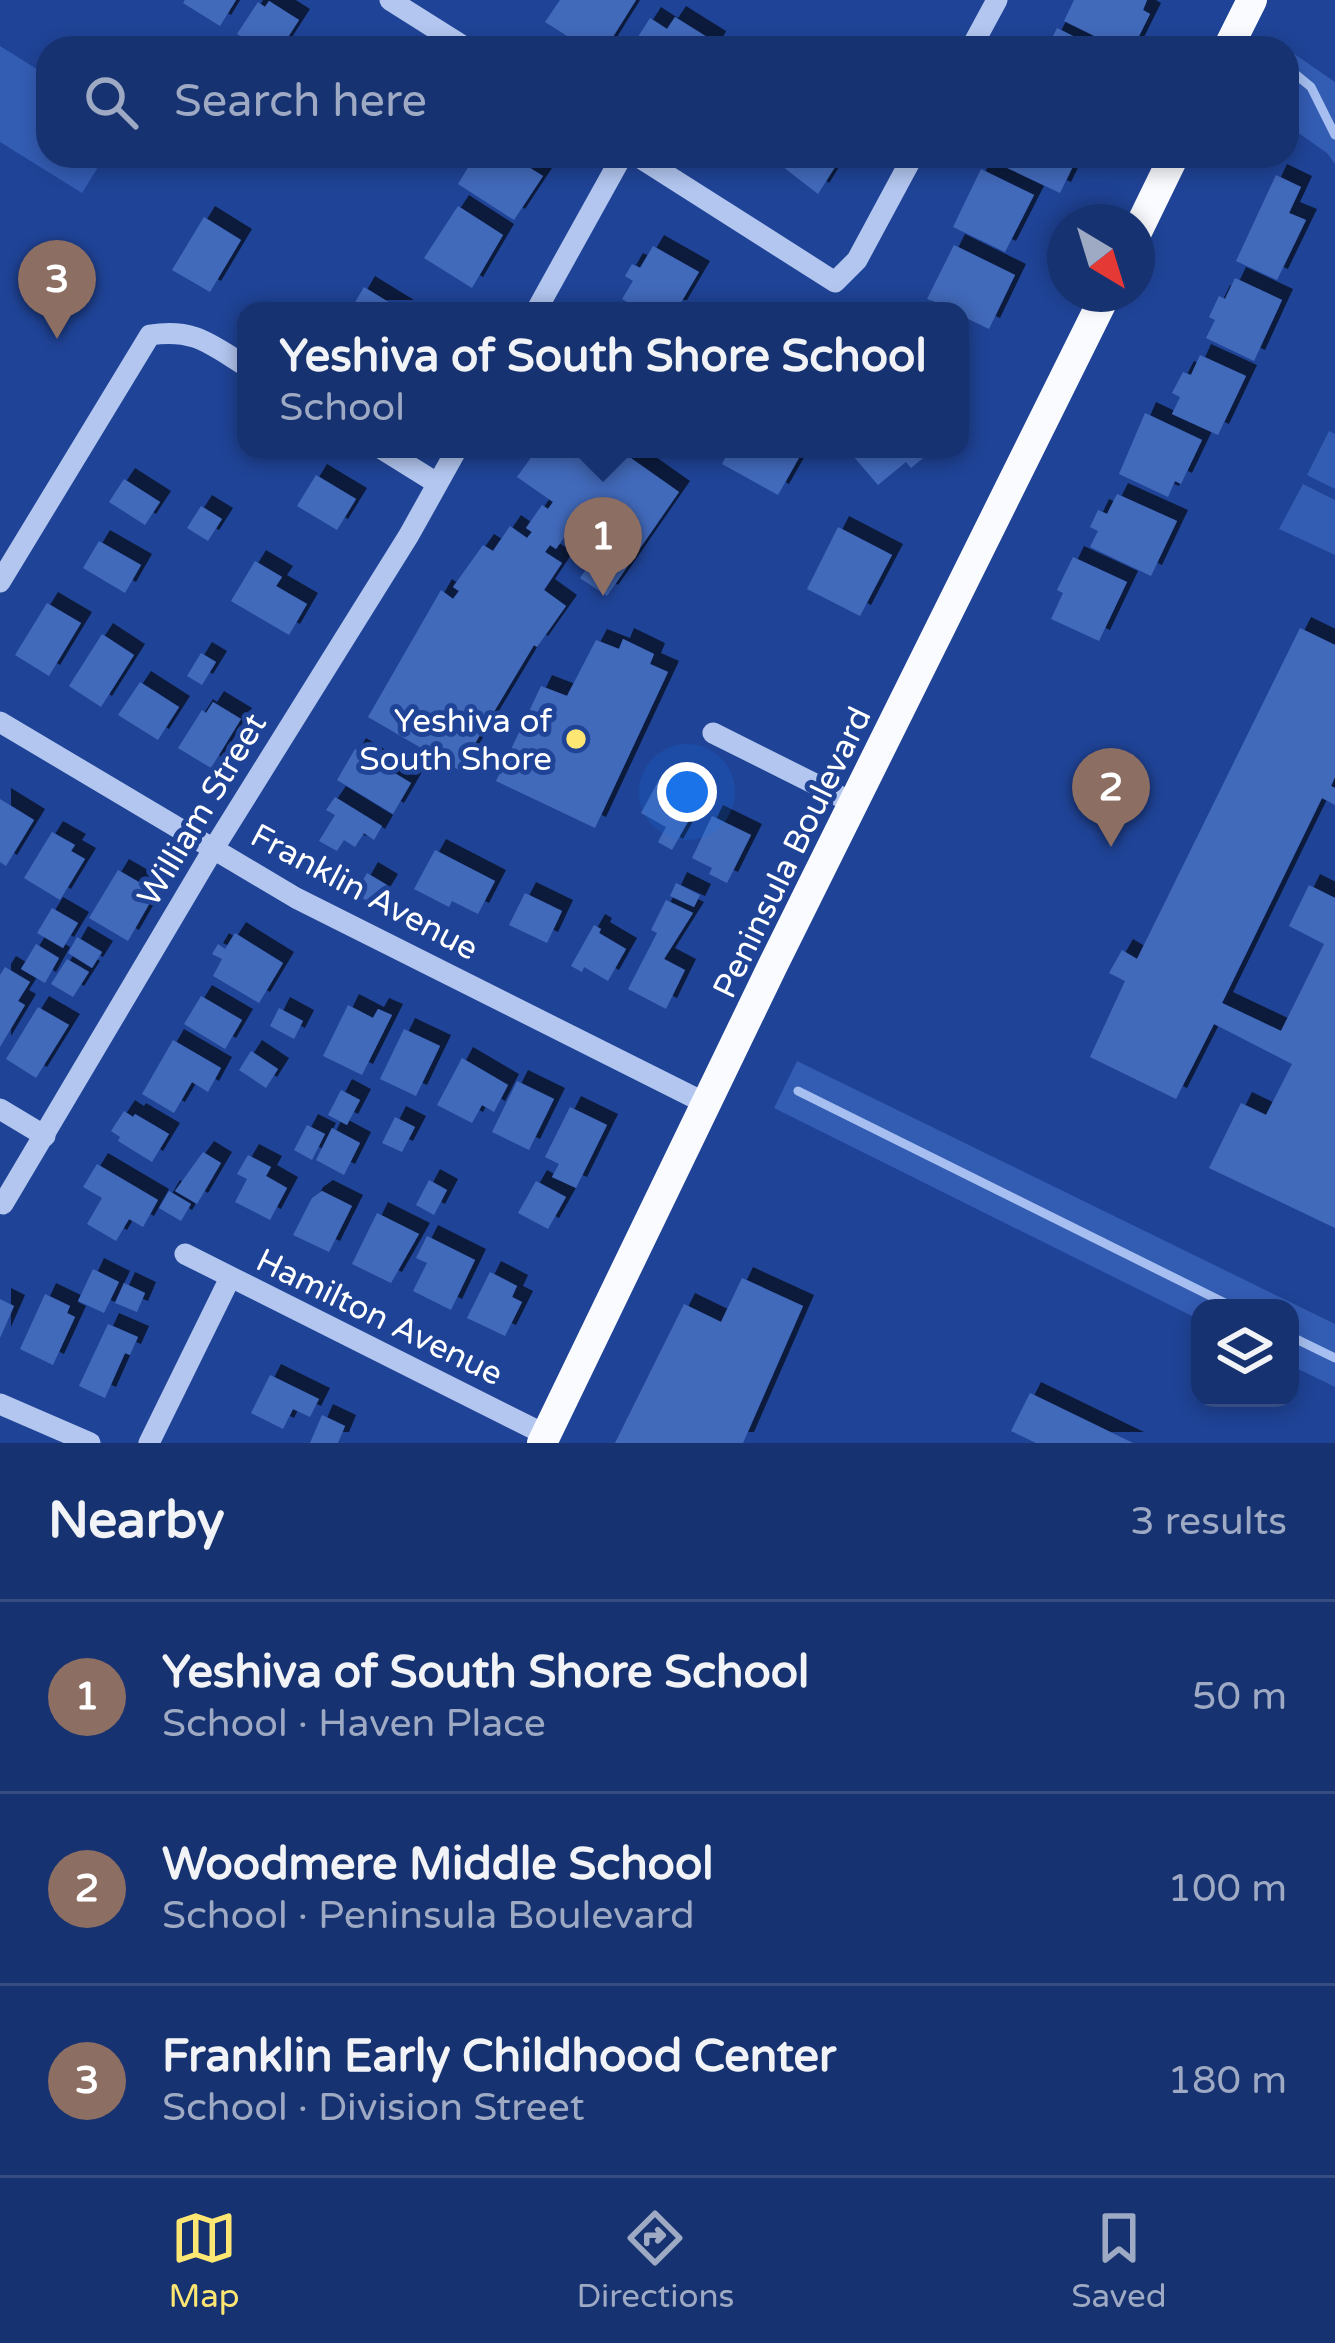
<!DOCTYPE html>
<html lang="en">
<head>
<meta charset="utf-8">
<style>
  body { margin:0; font-family:"Varela Round",sans-serif; background:#243e78; color:#f1f3f6 }
  .controls { position:absolute; right:36px; bottom:36px; display:grid; overflow:hidden; border-radius:24px; box-shadow:0 6px 18px #0003 }
  .controls button { width:108px; height:108px; display:grid; place-items:center; padding:0; border:0; border-bottom:3px solid #364d83; background:#173270; color:#f1f3f6; font:60px sans-serif }
  .compass { position:absolute; left:1047px; top:204px; width:108px; height:108px; border-radius:50%; background:#173270; box-shadow:0 6px 18px #0003; rotate:142deg }
  .you { position:absolute; left:687px; top:792px; width:42px; height:42px; margin:-30px; border:9px solid #fff; border-radius:50%; background:#1a73e8; box-shadow:0 0 0 18px #1a73e833 }
  .badge { display:grid; place-items:center; width:78px; height:78px; border-radius:50%; background:#fde672; color:#fff; font-size:39px; font-weight:700 }
  .pin { position:absolute; translate:-50% -99px; filter:drop-shadow(0 3px 6px #0008) }
  .pin::after { content:''; position:absolute; top:63px; width:42px; height:36px; background:inherit; clip-path:polygon(0 0,100% 0,50% 100%) }
  .popup { position:absolute; left:237px; top:302px; width:732px; height:156px; box-sizing:border-box; display:grid; place-content:center; border-radius:24px; background:#173270; filter:drop-shadow(0 3px 9px #0005); font-size:39px; white-space:nowrap; color:#9eaac3 }
  .popup b { font-size:45px; color:#f1f3f6 }
  .popup::after { content:''; position:absolute; left:50%; top:100%; margin-left:-24px; border:24px solid transparent; border-top-color:#173270 }
  .list { margin:0; padding:0; list-style:none }
  h2 { display:flex; justify-content:space-between; align-items:center; height:156px; margin:0; padding:0 48px; font-size:51px }
  h2 small { font-size:39px; font-weight:400; color:#9eaac3 }
  .list li { display:grid; grid-template-columns:78px 1fr auto; gap:36px; align-items:center; box-sizing:border-box; height:192px; padding:0 48px; border-top:3px solid #364d83 }
  .list b { display:block; font-size:45px; white-space:nowrap }
  .list p { margin:0; font-size:39px; white-space:nowrap; color:#9eaac3 }
  .list em { font-size:39px; font-style:normal; color:#9eaac3 }
  .icon { flex:none; width:66px; height:66px; fill:none; stroke:currentColor; stroke-width:2; stroke-linecap:round; stroke-linejoin:round }
  .map { position:relative; flex:none; width:1335px; height:1443px; overflow:hidden }
  .search { position:absolute; background:#173270; box-shadow:0 6px 18px #0003; left:36px; right:36px; top:36px; height:132px; display:flex; align-items:center; gap:30px; box-sizing:border-box; padding:0 42px; border-radius:36px; color:#9eaac3; font-size:45px }
  .sheet { height:732px; background:#173270 }
  nav { display:flex; justify-content:space-around; align-items:center; box-sizing:border-box; height:168px; border-top:3px solid #364d83; background:#173270; font-size:33px; color:#9eaac3 }
  nav a { display:grid; justify-items:center; gap:6px }
  nav .on { color:#fde672 }
  .map>svg:first-child { display:block }
  .green { fill:#335cb3 }
  .lines { fill:none; stroke-linecap:round; stroke-linejoin:round }
  .stream { stroke:#a6bff0; stroke-width:9 }
  .building { fill:#436abb; filter:url(#shadow) }
  .minor { stroke:#b2c6ef; stroke-width:21 }
  .major { stroke:#fafbff; stroke-width:30 }
  .poi-dot { fill:#fde672; stroke:#1f4396; stroke-width:4.5 }
  .labels { text-anchor:middle; stroke-width:10; stroke-linejoin:round; paint-order:stroke }
  .poi-label { font-size:33px; fill:#fff; stroke:#1f4396; text-anchor:end }
  .street-label { font-size:33px; fill:#fff; stroke:#1f4396 }
</style>
</head>
<body>
<div class="map">
<svg width="1335" height="1443" viewBox="0 0 1335 1443">
  <defs>
    <filter id="shadow"><feDropShadow dx="11" dy="-11" stdDeviation="0" flood-color="#0009"/></filter>
  </defs>
  <rect width="100%" height="100%" fill="#1f4396"/>
  <g class="green">
    <polygon points="0,46 48,76 48,156 105,156 82,193 0,142"/>
    <polygon points="1293,53 1335,82 1335,164 1327,153 1287,125 1287,62"/>
    <polygon points="1329,431 1335,434 1335,489 1307,475"/>
    <polygon points="1303,484 1335,500 1335,555 1279,529"/>
    <polygon points="797,1061 1335,1324 1335,1387 1290,1365 1290,1308 1200,1308 1200,1320 774,1108"/>
  </g>
  <g class="lines">
    <g class="stream">
      <polyline points="1294,73 1311,87 1335,135"/>
      <polyline points="798,1091 1235,1308"/>
      <polyline points="1290,1336 1335,1358"/>
    </g>
  </g>
  <g class="building">
    <polygon points="185,0 236,0 220,26 183,3"/>
    <polygon points="560,0 636,0 606,48 586,48 545,22"/>
    <polygon points="1074,0 1147,0 1143,10 1150,14 1133,48 1119,48 1064,21"/>
    <polygon points="269,1 299,20 281,48 258,48 237,34 258,2 265,7"/>
    <polygon points="675,17 715,42 712,48 631,48 650,18 667,29"/>
    <polygon points="1057,28 1097,48 1047,48"/>
    <polygon points="475,156 526,156 522,163 543,176 514,220 458,184"/>
    <polygon points="769,156 842,156 818,194"/>
    <polygon points="982,156 1078,156 1060,193"/>
    <polygon points="981,169 1034,195 1005,252 953,227"/>
    <polygon points="1276,175 1301,187 1289,213 1306,220 1277,280 1236,261"/>
    <polygon points="458,206 503,235 472,288 424,258"/>
    <polygon points="204,217 241,240 210,292 172,270"/>
    <polygon points="954,245 1015,275 989,329 960,315 960,311 927,299"/>
    <polygon points="653,246 699,272 676,311 642,311 622,299 633,281 625,276 632,264 640,268"/>
    <polygon points="1235,278 1282,300 1254,361 1206,338 1215,320 1209,317 1219,296 1225,299"/>
    <polygon points="364,287 403,311 350,311"/>
    <polygon points="1200,355 1246,376 1218,435 1172,414 1180,397 1172,393 1183,372 1191,375"/>
    <polygon points="1145,413 1202,440 1181,484 1175,481 1168,497 1119,474"/>
    <polygon points="537,449 618,449 679,492 607,596 580,578 606,541 571,516 567,522 572,526 556,549 550,545 545,552 562,563 544,590 566,606 537,647 534,645 459,770 368,717 441,590 453,599 459,591 453,587 483,545 493,551 510,526 527,538 532,532 526,528 542,505 548,509 553,502 517,477"/>
    <polygon points="730,449 804,449 778,495 722,464"/>
    <polygon points="847,449 934,449 911,468 906,462 878,485"/>
    <polygon points="316,475 356,499 337,530 297,506"/>
    <polygon points="124,479 160,502 145,525 109,502"/>
    <polygon points="1117,494 1177,521 1151,576 1090,547 1098,531 1090,527 1098,510 1107,514"/>
    <polygon points="201,506 222,519 208,541 187,528"/>
    <polygon points="838,527 892,555 860,616 807,589"/>
    <polygon points="99,541 141,565 125,593 83,568"/>
    <polygon points="1073,557 1127,582 1099,641 1051,619 1063,593 1057,590"/>
    <polygon points="255,561 282,577 276,586 307,604 289,635 231,601"/>
    <polygon points="47,603 81,623 49,676 15,655"/>
    <polygon points="1300,628 1335,645 1335,777 1331,786 1335,788 1335,805 1322,798 1222,1003 1281,1031 1324,944 1289,926 1309,885 1335,898 1335,1228 1209,1168 1241,1103 1266,1115 1292,1064 1214,1024 1176,1099 1090,1057 1125,981 1109,973 1122,950 1137,959"/>
    <polygon points="102,634 134,655 101,707 69,686"/>
    <polygon points="623,639 654,654 650,664 668,672 595,828 496,781 541,686 567,696 596,640 619,649"/>
    <polygon points="201,653 216,662 202,685 187,676"/>
    <polygon points="140,682 179,707 158,740 118,715"/>
    <polygon points="213,702 241,719 211,768 178,748 202,710 206,713"/>
    <polygon points="355,749 411,783 393,814 337,780"/>
    <polygon points="659,780 699,802 672,850 658,842 666,827 641,813"/>
    <polygon points="335,797 382,826 374,840 364,833 355,847 344,840 337,851 319,841 335,815 326,810"/>
    <polygon points="0,799 34,820 6,866 0,862"/>
    <polygon points="712,816 751,835 727,883 709,874 712,868 692,858"/>
    <polygon points="52,832 75,845 71,851 85,859 60,900 24,878"/>
    <polygon points="435,850 495,881 478,914 452,901 449,907 414,889"/>
    <polygon points="118,870 156,892 128,941 89,918"/>
    <polygon points="367,873 387,885 375,905 355,894"/>
    <polygon points="676,883 700,895 694,907 670,896"/>
    <polygon points="525,893 562,911 547,943 509,925"/>
    <polygon points="666,900 693,913 664,959 685,970 666,1009 628,989 657,933 651,930"/>
    <polygon points="52,908 78,923 63,948 37,933"/>
    <polygon points="594,925 601,929 599,933 626,949 608,981 584,967 582,972 571,966"/>
    <polygon points="235,933 283,963 259,1003 213,976 222,959 212,954 218,944 225,949"/>
    <polygon points="77,937 102,952 92,968 68,953"/>
    <polygon points="36,944 59,958 45,983 21,969"/>
    <polygon points="67,959 89,972 73,997 51,984"/>
    <polygon points="5,967 30,982 18,1001 25,1005 0,1047 0,975"/>
    <polygon points="201,996 242,1020 225,1049 184,1024"/>
    <polygon points="348,1005 373,1018 378,1009 392,1015 362,1075 323,1056"/>
    <polygon points="38,1007 69,1025 36,1078 6,1059"/>
    <polygon points="279,1008 303,1021 294,1039 270,1026"/>
    <polygon points="404,1029 440,1046 416,1096 380,1079"/>
    <polygon points="173,1040 221,1068 208,1092 192,1082 174,1113 142,1094"/>
    <polygon points="251,1051 278,1069 266,1088 239,1070"/>
    <polygon points="462,1058 508,1085 494,1112 482,1105 472,1123 437,1105"/>
    <polygon points="517,1081 554,1099 529,1150 492,1132"/>
    <polygon points="341,1090 360,1100 347,1125 328,1115"/>
    <polygon points="570,1107 607,1125 576,1188 552,1177 559,1164 545,1157"/>
    <polygon points="124,1111 133,1117 135,1114 169,1134 152,1162 118,1141 120,1137 111,1131"/>
    <polygon points="395,1117 415,1127 402,1152 382,1143"/>
    <polygon points="307,1125 325,1134 312,1160 294,1150"/>
    <polygon points="332,1128 360,1143 344,1175 316,1160"/>
    <polygon points="203,1152 221,1163 197,1204 175,1191"/>
    <polygon points="248,1155 271,1167 266,1176 287,1188 270,1220 235,1202 247,1179 237,1174"/>
    <polygon points="97,1164 158,1200 143,1227 129,1219 116,1241 87,1224 102,1198 83,1187"/>
    <polygon points="429,1180 447,1190 434,1215 416,1205"/>
    <polygon points="536,1181 566,1197 548,1229 518,1213"/>
    <polygon points="169,1191 191,1204 181,1221 159,1208"/>
    <polygon points="322,1191 352,1206 329,1252 293,1235 312,1198"/>
    <polygon points="377,1213 419,1234 391,1283 352,1264"/>
    <polygon points="427,1236 475,1260 451,1310 413,1291 427,1263 416,1258"/>
    <polygon points="93,1269 119,1282 104,1313 78,1301"/>
    <polygon points="490,1272 517,1286 512,1297 522,1302 505,1336 467,1318"/>
    <polygon points="742,1278 803,1306 743,1443 615,1443 684,1304 721,1322"/>
    <polygon points="124,1283 145,1293 137,1312 115,1303"/>
    <polygon points="45,1294 70,1306 67,1313 75,1317 53,1365 20,1349"/>
    <polygon points="0,1299 14,1306 0,1338"/>
    <polygon points="108,1324 138,1337 130,1355 125,1353 105,1398 79,1386"/>
    <polygon points="270,1375 319,1399 310,1417 293,1409 283,1429 251,1413"/>
    <polygon points="1030,1393 1133,1443 1036,1443 1011,1431"/>
    <polygon points="322,1415 345,1426 338,1443 310,1443"/>
  </g>
  <g class="lines">
    <g class="minor">
      <polyline points="390,0 466,48"/>
      <polyline points="971,48 997,0"/>
      <polyline points="637,156 835,282 857,260 913,156"/>
      <polyline points="536,311 622,156"/>
      <polyline points="382,449 435,482"/>
      <path d="M0 582 150 335C194 328 210 344 246 366"/>
      <polyline points="0,722 296,898 707,1104"/>
      <polyline points="713,733 855,804"/>
      <polyline points="0,1109 45,1136"/>
      <polyline points="3,1204 214,848 409,535 457,449"/>
      <polyline points="185,1254 546,1435"/>
      <polyline points="0,1404 90,1443"/>
      <polyline points="149,1443 230,1278"/>
    </g>
    <g class="major">
      <polyline points="1228,48 1252,0"/>
      <polyline points="1137,232 1174,156"/>
      <polyline points="542,1443 773,965 1106,294"/>
    </g>
  </g>
  <circle class="poi-dot" cx="576" cy="739" r="12"/>
  <g class="labels">
    <g class="poi-label">
      <text x="552" y="732">Yeshiva of<tspan x="552" dy="38">South Shore</tspan></text>
    </g>
    <g class="street-label">
      <text transform="translate(201 809) rotate(-59)" y="12">William Street</text>
      <text transform="translate(791 852) rotate(-64)" y="12">Peninsula Boulevard</text>
      <text transform="translate(365 891) rotate(28)" y="12">Franklin Avenue</text>
      <text transform="translate(380 1316) rotate(26)" y="12">Hamilton Avenue</text>
    </g>
  </g>
</svg>
<div class="controls">
<button><svg class="icon" aria-label="layers" viewBox="0 0 24 24"><path d="M12 4l9 5-9 5-9-5zM3 14l9 5 9-5"/></svg></button>
</div>
<svg class="compass" viewBox="-18 -18 36 36"><path d="M0-13l5 13h-10z" fill="#e53935"/><path d="M0 13l5-13h-10z" fill="#9eaac3"/></svg>
<div class="you"></div>
<div class="pin badge" style="left:603px;top:596px;background:#8d6e63">1</div>
<div class="popup"><b>Yeshiva of South Shore School</b>School</div>
<div class="pin badge" style="left:1111px;top:847px;background:#8d6e63">2</div>
<div class="pin badge" style="left:57px;top:339px;background:#8d6e63">3</div>
<div class="search"><svg class="icon" aria-label="search" viewBox="0 0 24 24"><circle cx="10" cy="10" r="6"/><path d="M15 15l6 6"/></svg>Search here</div>
</div>
<section class="sheet">
<h2>Nearby<small>3 results</small></h2>
<ul class="list">
<li><span class="badge" style="background:#8d6e63">1</span><div><b>Yeshiva of South Shore School</b><p>School · Haven Place</p></div><em>50 m</em></li>
<li><span class="badge" style="background:#8d6e63">2</span><div><b>Woodmere Middle School</b><p>School · Peninsula Boulevard</p></div><em>100 m</em></li>
<li><span class="badge" style="background:#8d6e63">3</span><div><b>Franklin Early Childhood Center</b><p>School · Division Street</p></div><em>180 m</em></li>
</ul>
</section>
<nav>
<a class="on"><svg class="icon" aria-label="map" viewBox="0 0 24 24"><path d="M3 6l6-2 6 2 6-2v14l-6 2-6-2-6 2zM9 4v14M15 6v14"/></svg>Map</a>
<a><svg class="icon" aria-label="directions" viewBox="0 0 24 24"><path d="M12 3l9 9-9 9-9-9zM9 14v-3h6M13 9l2 2-2 2"/></svg>Directions</a>
<a><svg class="icon" aria-label="saved" viewBox="0 0 24 24"><path d="M7 4h10v16l-5-4-5 4z"/></svg>Saved</a>
</nav>
</body>
</html>
